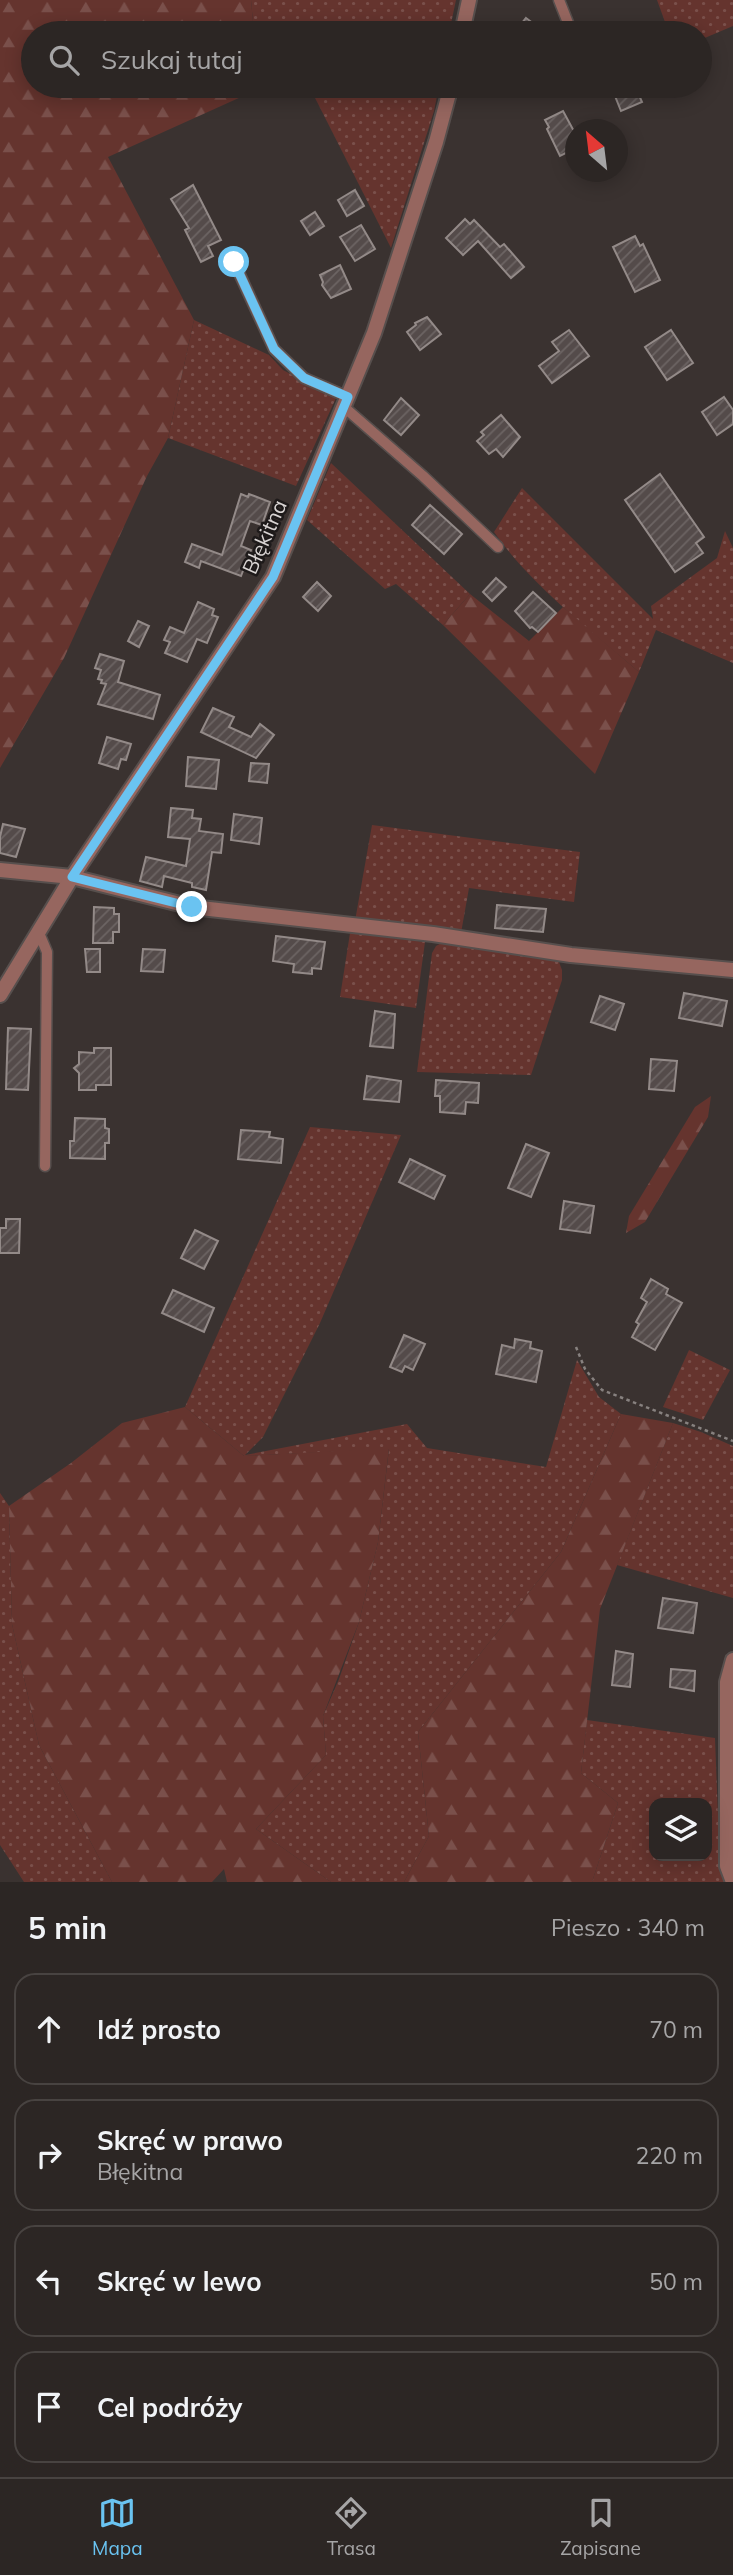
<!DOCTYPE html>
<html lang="pl">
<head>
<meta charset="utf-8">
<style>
  body { margin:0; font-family:Mulish,sans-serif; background:#342e2c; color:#f1f3f6 }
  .controls { position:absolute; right:21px; bottom:21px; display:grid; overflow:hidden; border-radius:14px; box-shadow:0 4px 18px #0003 }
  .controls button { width:63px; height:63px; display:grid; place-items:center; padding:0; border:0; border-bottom:2px solid #484341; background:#2c2624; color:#f1f3f6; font:35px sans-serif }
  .compass { position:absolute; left:565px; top:119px; width:63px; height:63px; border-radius:50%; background:#2c2624; box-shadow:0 4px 18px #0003; rotate:332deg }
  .stop { position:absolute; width:21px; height:21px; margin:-16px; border:5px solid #6ac3f1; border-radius:50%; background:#fff }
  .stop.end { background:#6ac3f1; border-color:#fff; box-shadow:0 2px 7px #0008 }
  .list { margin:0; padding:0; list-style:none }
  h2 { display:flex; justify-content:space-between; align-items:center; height:91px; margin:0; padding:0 28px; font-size:30px }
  h2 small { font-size:23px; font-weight:400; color:#a6a5a6 }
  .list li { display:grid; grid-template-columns:46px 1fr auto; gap:21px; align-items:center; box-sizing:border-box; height:112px; margin:0 14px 14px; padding:0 14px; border:2px solid #484341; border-radius:21px }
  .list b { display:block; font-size:26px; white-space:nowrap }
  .list p { margin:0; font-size:23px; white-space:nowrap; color:#a6a5a6 }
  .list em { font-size:23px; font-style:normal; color:#a6a5a6 }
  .icon { flex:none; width:38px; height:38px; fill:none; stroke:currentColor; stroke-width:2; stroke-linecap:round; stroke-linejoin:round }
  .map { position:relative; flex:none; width:733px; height:1882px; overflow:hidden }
  .search { position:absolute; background:#2c2624; box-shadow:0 4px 18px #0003; left:21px; right:21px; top:21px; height:77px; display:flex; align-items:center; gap:18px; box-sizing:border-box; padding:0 24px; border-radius:38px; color:#a6a5a6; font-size:26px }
  .sheet { height:595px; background:#2c2624 }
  nav { display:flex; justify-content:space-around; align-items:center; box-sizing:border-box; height:98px; border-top:2px solid #484341; background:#2c2624; font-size:19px; color:#a6a5a6 }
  nav a { display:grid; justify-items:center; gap:4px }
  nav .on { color:#6ac3f1 }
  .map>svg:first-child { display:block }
  .grass { fill:url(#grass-dots); fill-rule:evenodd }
  .forest { fill:url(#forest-firs) }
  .building { fill:url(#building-hatch); stroke:#938a88; stroke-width:2 }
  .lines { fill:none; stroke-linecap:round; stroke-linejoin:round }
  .service-casing { stroke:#574f4d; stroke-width:13 }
  .minor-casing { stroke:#574f4d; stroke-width:18 }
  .path { stroke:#87817f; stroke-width:2.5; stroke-dasharray:3.5 3.5; stroke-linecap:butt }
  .service { stroke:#96665f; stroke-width:10 }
  .minor { stroke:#96665f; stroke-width:14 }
  .route { stroke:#6ac3f1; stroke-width:9 }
  .labels { text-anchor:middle; stroke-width:5; stroke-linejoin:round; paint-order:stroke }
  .street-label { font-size:21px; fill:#d9d4d3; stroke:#1e1a1a }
</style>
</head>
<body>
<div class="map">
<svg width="733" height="1882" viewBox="0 0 733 1882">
  <defs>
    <pattern id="grass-dots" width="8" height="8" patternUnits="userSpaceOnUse" patternTransform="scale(1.75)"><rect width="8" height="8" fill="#65342e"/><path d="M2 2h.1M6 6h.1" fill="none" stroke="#7a504b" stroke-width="1.8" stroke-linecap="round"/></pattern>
    <pattern id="forest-firs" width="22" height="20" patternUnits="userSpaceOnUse" patternTransform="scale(1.75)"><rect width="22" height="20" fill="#65342e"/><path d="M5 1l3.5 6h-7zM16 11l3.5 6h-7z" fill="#7a504b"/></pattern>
    <pattern id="building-hatch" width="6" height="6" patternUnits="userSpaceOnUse" patternTransform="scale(1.75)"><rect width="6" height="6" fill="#544b4a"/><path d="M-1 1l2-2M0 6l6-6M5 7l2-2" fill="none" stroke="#6c6463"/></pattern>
  </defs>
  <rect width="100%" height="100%" fill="#3a3230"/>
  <g class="grass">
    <polygon points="251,0 456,0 449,33 283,33 277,22 254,33"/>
    <polygon points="657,0 733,0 733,26 700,40 700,33 669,33"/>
    <polygon points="309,86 439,86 434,111 391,248"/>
    <polygon points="194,320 269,355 283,370 336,398 296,486 168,438"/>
    <polygon points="331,463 470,594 443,625 396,584 385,589 307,520"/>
    <path d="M522 488 653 619 651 606 717 558 725 531 733 548V663L656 630 639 672C590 630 531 585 494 532Z"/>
    <polygon points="372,825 580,852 574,902 469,888 461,933 355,921"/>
    <polygon points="350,933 425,942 416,1008 340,997"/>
    <polygon points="443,942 540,954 559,962 562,970 562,980 531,1075 417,1072 432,953 436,946"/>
    <polygon points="310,1127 401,1135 320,1323 263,1437 245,1455 407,1424 427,1448 546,1467 577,1360 599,1397 621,1414 561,1552 418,1732 429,1836 404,1882 331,1882 256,1829 326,1755 323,1716 339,1679 359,1622 378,1542 389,1449 244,1456 185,1407"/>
    <polygon points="689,1350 730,1370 703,1420 663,1407"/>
    <polygon points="673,1423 701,1432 733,1446 733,1598 617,1565"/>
    <polygon points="0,1493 9,1506 12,1624 39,1745 112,1882 24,1882 0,1845"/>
    <path d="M587 1720 715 1738 720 1869 725 1882H592L618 1803 581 1773ZM654 1803H707V1856H654Z"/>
  </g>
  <g class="forest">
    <polygon points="0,0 251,0 254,33 33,33 33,86 259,86 259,89 108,157 194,320 168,438 147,476 64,658 0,768"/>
    <polygon points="470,594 529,641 563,607 639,672 595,774 443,625"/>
    <polygon points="711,1096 708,1117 645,1222 626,1233 629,1216 695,1107"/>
    <polygon points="185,1407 244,1456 389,1448 378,1542 359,1622 323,1716 326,1755 256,1829 331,1882 227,1882 224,1869 212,1882 112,1882 39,1745 12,1624 9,1506 71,1463 122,1423"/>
    <polygon points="621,1414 673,1423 600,1609 581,1773 618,1803 592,1882 404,1882 429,1836 418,1732 561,1552"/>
  </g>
  <g class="building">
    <polygon points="526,18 546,33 514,33"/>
    <polygon points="611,86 635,86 642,102 621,111"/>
    <polygon points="563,111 576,135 576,148 560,156 547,129 549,127 545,120"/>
    <polygon points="193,185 221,240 208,246 213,256 201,262 185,230 189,228 171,199"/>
    <polygon points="355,190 364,206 347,216 338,200"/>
    <polygon points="315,212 324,226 310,235 301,221"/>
    <polygon points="465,219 470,224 474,220 500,247 504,244 524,267 511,278 478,241 463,255 446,238"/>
    <polygon points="361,225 375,249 355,261 340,237"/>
    <polygon points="635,236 640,246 643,244 660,280 635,292 613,247"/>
    <polygon points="340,265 351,289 331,298 322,285 323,282 320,275"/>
    <polygon points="427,317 441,334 420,350 407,332 416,325 415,323"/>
    <polygon points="569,330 589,356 552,383 539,366 559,351 552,342"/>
    <polygon points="671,330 693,363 667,380 645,347"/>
    <polygon points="724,397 733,410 733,424 717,435 702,412"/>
    <polygon points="401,398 419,415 401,435 384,420"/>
    <polygon points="501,415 520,437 503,457 496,449 489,454 477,441 484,435 481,432"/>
    <polygon points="660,474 704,537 696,543 703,553 675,572 625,500"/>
    <polygon points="241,494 248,497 249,494 270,502 262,525 250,521 241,546 251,550 241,576 201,561 199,568 185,562 192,544 222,555"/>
    <polygon points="430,505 462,534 444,554 412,525"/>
    <polygon points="496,578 506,587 492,601 483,592"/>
    <polygon points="317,582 331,596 318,611 303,597"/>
    <polygon points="533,592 556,613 538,632 532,627 530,628 515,611"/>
    <polygon points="198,602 214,609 212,615 218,617 207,643 197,639 187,662 165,653 170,642 164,640 170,627 184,633"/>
    <polygon points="138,621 149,626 139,647 128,641"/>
    <polygon points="100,654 124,661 118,682 160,695 153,719 98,704 106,684 101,683 102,680 98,679 101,670 95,668"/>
    <polygon points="213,708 234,717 229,727 251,737 260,724 274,735 256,758 201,732"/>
    <polygon points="107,737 131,744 126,760 121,759 118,769 99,763"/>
    <polygon points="188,757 219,760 216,789 186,786"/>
    <polygon points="251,763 269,764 267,783 249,781"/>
    <polygon points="171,808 193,810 192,818 201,819 199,831 223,834 221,853 212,852 206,890 192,887 192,883 164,876 162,887 140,881 146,857 186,866 190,839 168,837"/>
    <polygon points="234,814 262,818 259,844 231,840"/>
    <polygon points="3,824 25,829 16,857 0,853 0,837"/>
    <polygon points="497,905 546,909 543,932 495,928"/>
    <polygon points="94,907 114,908 114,914 119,914 119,932 113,932 113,943 93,943"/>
    <polygon points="276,936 325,942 321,969 312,968 312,974 293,972 294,964 273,961"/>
    <polygon points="85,949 100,949 100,972 87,972"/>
    <polygon points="143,949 165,950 163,972 141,971"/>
    <polygon points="684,993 727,1001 722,1026 679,1018"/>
    <polygon points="600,996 624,1004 615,1030 591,1022"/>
    <polygon points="375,1011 395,1014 393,1048 370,1046"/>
    <polygon points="8,1028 31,1029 28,1090 6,1089"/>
    <polygon points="94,1048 111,1048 111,1085 96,1085 96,1090 79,1090 79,1073 74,1068 79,1064 79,1052 94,1053"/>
    <polygon points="651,1059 677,1061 674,1091 649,1089"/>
    <polygon points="367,1076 401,1081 399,1102 364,1099"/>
    <polygon points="436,1080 479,1083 478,1103 466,1102 465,1114 440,1112 440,1096 435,1096"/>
    <polygon points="75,1118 105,1119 105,1128 109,1129 109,1143 105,1143 105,1159 70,1158 70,1141 74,1141"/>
    <polygon points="241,1130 270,1132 269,1137 283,1139 281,1163 238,1159"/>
    <polygon points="526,1144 549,1153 531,1197 508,1188"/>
    <polygon points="410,1159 445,1176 434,1199 399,1182"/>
    <polygon points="564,1201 594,1206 590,1233 560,1229"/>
    <polygon points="6,1219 20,1219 19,1253 0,1253 0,1228 6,1228"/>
    <polygon points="195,1230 218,1241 204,1269 181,1258"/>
    <polygon points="651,1279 668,1289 666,1294 682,1303 655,1350 632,1337 639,1324 636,1322 647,1302 641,1298"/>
    <polygon points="173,1290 214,1308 204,1332 162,1313"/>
    <polygon points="404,1335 425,1344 413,1370 405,1366 402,1372 390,1367"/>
    <polygon points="515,1339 531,1342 530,1348 542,1351 536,1382 496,1374 502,1345 514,1348"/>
    <polygon points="663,1598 697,1603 693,1633 658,1628"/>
    <polygon points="616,1651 633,1654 630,1687 612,1685"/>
    <polygon points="671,1669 695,1671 694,1691 670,1687"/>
  </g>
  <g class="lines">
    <g class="service-casing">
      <g id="service">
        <polyline points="559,0 572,33"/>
        <polyline points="234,262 274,349 304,378 348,397"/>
        <polyline points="344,407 423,476 498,547"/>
        <polyline points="39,933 47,952 45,1166"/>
      </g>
    </g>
    <g class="minor-casing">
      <g id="minor">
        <polyline points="462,33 469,0"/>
        <polyline points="0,870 72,877 192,907 433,934 571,955 733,970"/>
        <polyline points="0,995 72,877 273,577 374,333 436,142 451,86"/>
        <polyline points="733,1882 727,1866 727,1682 733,1660"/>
      </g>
    </g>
    <polyline class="path" points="576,1347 585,1369 602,1390 733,1441"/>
    <use href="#service" class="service"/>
    <use href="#minor" class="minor"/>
  </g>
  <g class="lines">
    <polyline class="route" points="192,907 72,877 273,577 348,397 304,378 274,349 234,262"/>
  </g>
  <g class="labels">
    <g class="street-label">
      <text transform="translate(265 537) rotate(-66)" y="7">Błękitna</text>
    </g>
  </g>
</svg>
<div class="controls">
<button><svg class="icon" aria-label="layers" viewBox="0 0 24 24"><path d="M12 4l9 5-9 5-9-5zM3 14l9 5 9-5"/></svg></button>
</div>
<svg class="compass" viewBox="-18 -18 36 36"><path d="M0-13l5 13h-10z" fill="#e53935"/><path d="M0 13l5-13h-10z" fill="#a6a5a6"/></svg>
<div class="stop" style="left:234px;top:262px"></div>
<div class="stop end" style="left:192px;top:907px"></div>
<div class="search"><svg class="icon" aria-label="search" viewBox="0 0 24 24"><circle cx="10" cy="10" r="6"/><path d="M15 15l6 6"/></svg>Szukaj tutaj</div>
</div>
<section class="sheet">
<h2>5 min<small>Pieszo · 340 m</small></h2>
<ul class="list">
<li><svg class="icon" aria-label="ahead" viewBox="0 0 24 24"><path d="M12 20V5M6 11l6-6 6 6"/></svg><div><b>Idź prosto</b></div><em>70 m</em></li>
<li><svg class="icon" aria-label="right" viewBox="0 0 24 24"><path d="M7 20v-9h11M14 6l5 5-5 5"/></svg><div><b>Skręć w prawo</b><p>Błękitna</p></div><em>220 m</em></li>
<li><svg class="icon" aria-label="left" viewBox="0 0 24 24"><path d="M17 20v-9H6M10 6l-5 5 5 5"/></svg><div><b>Skręć w lewo</b></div><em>50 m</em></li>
<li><svg class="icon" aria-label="arrive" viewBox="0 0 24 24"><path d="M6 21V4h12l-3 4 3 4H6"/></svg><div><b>Cel podróży</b></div></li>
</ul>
</section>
<nav>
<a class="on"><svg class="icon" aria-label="map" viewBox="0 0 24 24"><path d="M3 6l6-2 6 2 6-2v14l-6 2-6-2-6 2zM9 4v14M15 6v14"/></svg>Mapa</a>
<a><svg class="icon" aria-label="directions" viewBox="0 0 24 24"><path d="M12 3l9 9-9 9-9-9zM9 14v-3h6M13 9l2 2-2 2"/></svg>Trasa</a>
<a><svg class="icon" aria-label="saved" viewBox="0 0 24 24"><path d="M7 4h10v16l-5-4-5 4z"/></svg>Zapisane</a>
</nav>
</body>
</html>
